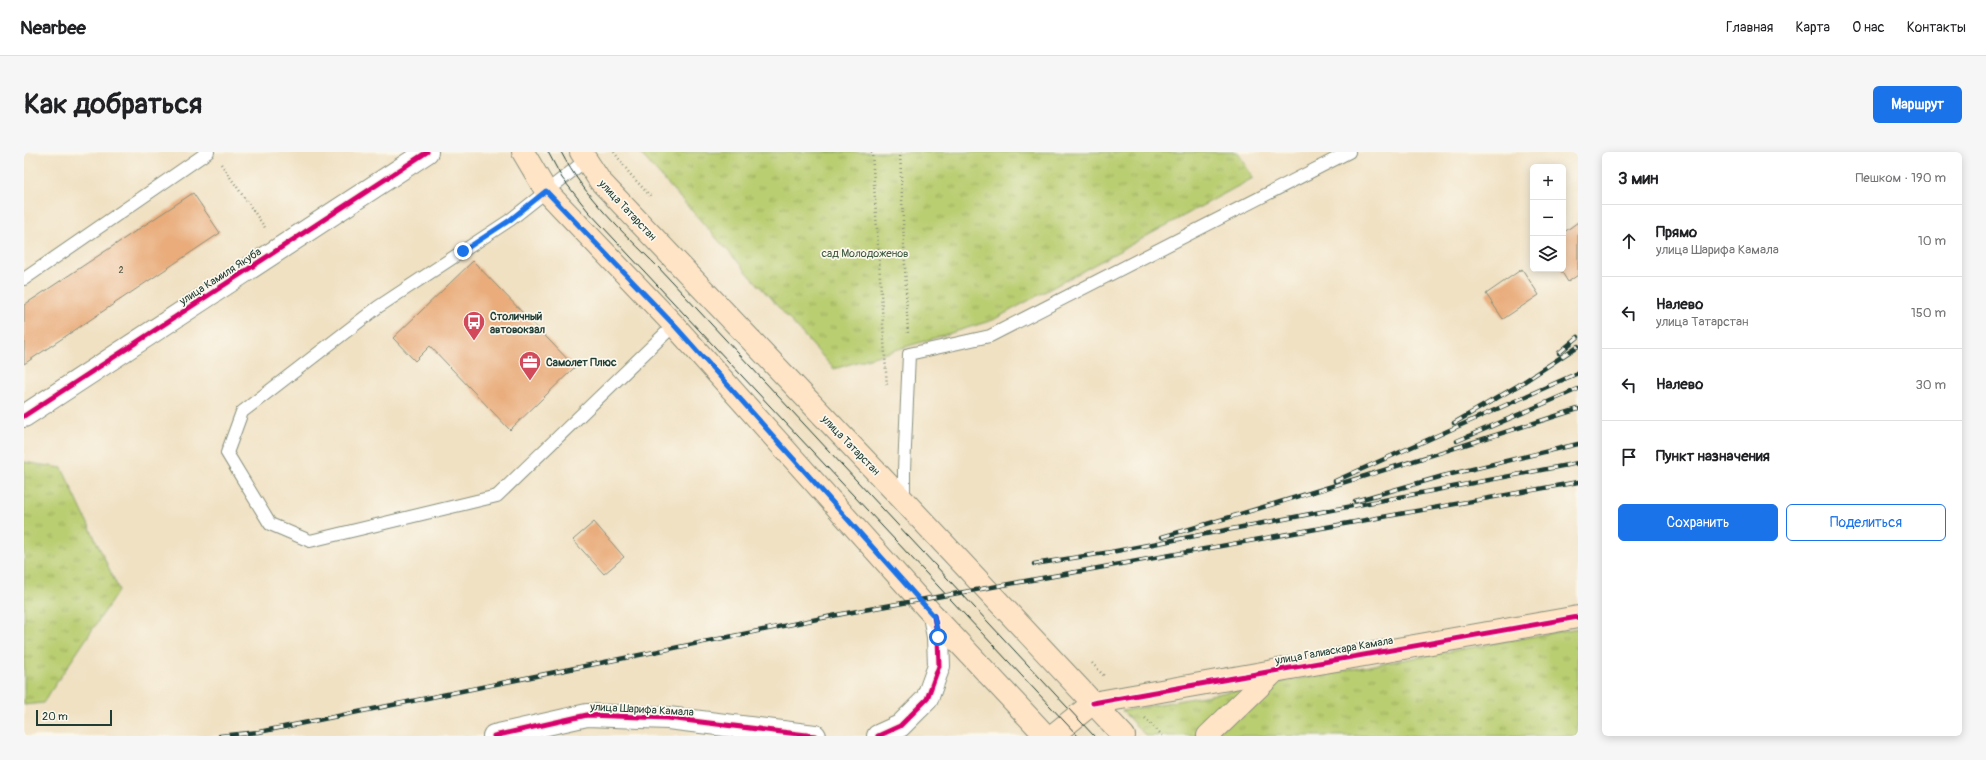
<!DOCTYPE html>
<html lang="ru">
<head>
<meta charset="utf-8">
<style>
  body { margin:0; font-family:Pangolin,sans-serif; background:#f6f6f6; color:#202124 }
  .controls { position:absolute; right:12px; top:12px; display:grid; overflow:hidden; border-radius:6px; box-shadow:0 2px 10px #0003 }
  .controls button { width:36px; height:36px; display:grid; place-items:center; padding:0; border:0; border-bottom:1px solid #e0e0e0; background:#fff; color:#202124; font:20px sans-serif }
  .scale { position:absolute; left:12px; bottom:10px; width:76px; box-sizing:border-box; padding-left:4px; border:2px solid #1f3d34; border-top:0; font-size:11px; line-height:14px; white-space:nowrap; color:#1f3d34; -webkit-text-stroke:3px #fbf7ec; paint-order:stroke }
  .stop { position:absolute; width:12px; height:12px; margin:-9px; border:3px solid #1a73e8; border-radius:50%; background:#fff }
  .stop.end { background:#1a73e8; border-color:#fff; box-shadow:0 1px 4px #0008 }
  .list { margin:0; padding:0; list-style:none }
  h2 { display:flex; justify-content:space-between; align-items:center; height:52px; margin:0; padding:0 16px; font-size:17px }
  h2 small { font-size:13px; font-weight:400; color:#757577 }
  .list li { display:grid; grid-template-columns:26px 1fr auto; gap:12px; align-items:center; box-sizing:border-box; height:72px; padding:0 16px; border-top:1px solid #e0e0e0 }
  .list b { display:block; font-size:15px; white-space:nowrap }
  .list p { margin:0; font-size:13px; white-space:nowrap; color:#757577 }
  .list em { font-size:13px; font-style:normal; color:#757577 }
  .actions { display:flex; gap:8px; padding:12px 16px }
  .actions a { flex:1; padding:9px 0; border:1px solid #1a73e8; border-radius:6px; text-align:center; font-size:14px; color:#1a73e8 }
  .actions .main { background:#1a73e8; color:#fff }
  .icon { flex:none; width:22px; height:22px; fill:none; stroke:currentColor; stroke-width:2; stroke-linecap:round; stroke-linejoin:round }
  .map { position:relative; flex:none; width:1554px; height:584px; overflow:hidden; border-radius:6px }
  header { display:flex; align-items:center; gap:24px; box-sizing:border-box; height:56px; padding:0 20px; background:#fff; border-bottom:1px solid #e0e0e0 }
  header strong { font-size:19px }
  nav { display:flex; gap:22px; margin-inline-start:auto; font-size:14px }
  .intro { display:flex; align-items:center; justify-content:space-between; box-sizing:border-box; height:96px; padding:0 24px }
  h1 { margin:0; font-size:28px }
  .button { padding:10px 18px; border-radius:6px; background:#1a73e8; color:#fff; font-size:14px; font-weight:700 }
  main { display:flex; gap:24px; padding:0 24px }
  aside { flex:1; background:#fff; border-radius:6px; box-shadow:0 2px 10px #0003 }
  .map>svg:first-child { display:block }
  .grass { fill:url(#grass-tufts); stroke:#6c8552 }
  .building { fill:#e9ac7a }
  .lines { fill:none; stroke-linecap:round; stroke-linejoin:round }
  .lane-casing { stroke:#888f7c; stroke-width:14 }
  .street-casing { stroke:#888f7c; stroke-width:24 }
  .secondary-casing { stroke:#888f7c; stroke-width:24 }
  .path { stroke:#888f7c; stroke-width:2.5; stroke-dasharray:1 3; stroke-linecap:butt }
  .lane { stroke:#fff; stroke-width:12 }
  .street { stroke:#fff; stroke-width:22 }
  .secondary { stroke:#ffe4c6; stroke-width:22 }
  .tram { stroke:#1f3d34; stroke-width:1 }
  .rail-casing { stroke:#1f3d34; stroke-width:4.5 }
  .rail { stroke:#fbf7ec; stroke-width:3; stroke-dasharray:9; stroke-linecap:butt }
  .cycleway-casing { stroke:#fbf7ec; stroke-width:8 }
  .cycleway { stroke:#d6006c; stroke-width:5 }
  .route { stroke:#1a73e8; stroke-width:5 }
  .labels { text-anchor:middle; stroke-width:3.5; stroke-linejoin:round; paint-order:stroke }
  .number-label { font-size:9px; fill:#525946 }
  .street-label { font-size:11px; fill:#1f3d34; stroke:#fbf7ec }
  .park-label { font-size:11px; fill:#3e5a40; stroke:#fbf7ec }
  .poi-label { font-size:11px; font-weight:bold; fill:#1f3d34; stroke:#fbf7ec; text-anchor:start }
</style>
</head>
<body>
<header>
<strong>Nearbee</strong>
<nav><a>Главная</a><a>Карта</a><a>О нас</a><a>Контакты</a></nav>
</header>
<div class="intro"><h1>Как добраться</h1><a class="button">Маршрут</a></div>
<main>
<div class="map">
<svg width="1554" height="584" viewBox="0 0 1554 584">
  <defs>
    <pattern id="grass-tufts" width="24" height="20" patternUnits="userSpaceOnUse"><rect width="24" height="20" fill="#b9cd71"/><path d="M3 7l-1-3M5 7V3M7 7l1-3M15 17l-1-3M17 17v-4M19 17l1-3" fill="none" stroke="#96a85e"/></pattern>
  </defs>
  <rect width="100%" height="100%" fill="#fbf7ec"/>
  <filter id="ink" filterUnits="userSpaceOnUse"><feTurbulence type="fractalNoise" baseFrequency=".025" numOctaves="2"/><feDisplacementMap in="SourceGraphic" scale="8" xChannelSelector="R" yChannelSelector="G"/><feConvolveMatrix kernelMatrix="1 2 1 2 8 2 1 2 1" color-interpolation-filters="sRGB"/></filter>
  <filter id="wash" filterUnits="userSpaceOnUse"><feTurbulence type="fractalNoise" baseFrequency=".012" numOctaves="4" result="noise"/><feDisplacementMap in="SourceGraphic" scale="16" xChannelSelector="R" yChannelSelector="G"/><feGaussianBlur stdDeviation="0.9" result="paint"/><feColorMatrix in="noise" values="0 0 0 0 0 0 0 0 0 0 0 0 0 0 0 0 0 1.4 0 .05"/><feComposite in="paint" operator="in"/></filter>
  <g filter="url(#wash)">
    <rect width="100%" height="100%" fill="#f0e1c3"/>
    <g class="grass">
      <polygon points="615,0 1214,0 1229,26 969,168 810,217"/>
      <polygon points="0,310 38,316 95,438 19,551 0,553"/>
      <polygon points="1554,476 1554,584 1122,584 1098,559"/>
    </g>
    <g id="blocks">
      <g class="building">
        <polygon points="169,41 196,81 0,212 0,153"/>
        <polygon points="1554,70 1554,123 1544,130 1536,117 1539,117 1539,81"/>
        <polygon points="449,109 551,215 486,278 406,194 391,209 369,186"/>
        <polygon points="1498,117 1515,143 1479,167 1462,142"/>
        <polygon points="570,370 600,405 580,422 549,388"/>
      </g>
    </g>
  </g>
  <g filter="url(#ink)">
    <use href="#blocks" fill-opacity="0" stroke="#888f7c" stroke-width="1"/>
    <g class="lines">
      <g class="lane-casing">
        <g id="lane">
          <polyline points="562,8 486,68 354,155 218,260 203,301 246,372 286,389 473,344 650,173"/>
          <polyline points="0,127 184,0"/>
          <polyline points="880,348 880,318 885,202 966,184 1325,0"/>
        </g>
      </g>
      <g class="street-casing">
        <g id="street">
          <polyline points="0,264 403,0"/>
          <polyline points="470,584 563,563 644,566 791,584"/>
          <polyline points="854,584 876,574 903,547 915,514 914,485 910,464"/>
        </g>
      </g>
      <g class="secondary-casing">
        <g id="secondary">
          <polyline points="499,0 522,39 650,173 910,464 1022,584"/>
          <polyline points="557,0 576,29 880,349 1100,584"/>
          <polyline points="1028,584 1069,551 1554,465"/>
          <polyline points="1184,584 1251,519"/>
        </g>
      </g>
      <g class="path">
        <polyline points="590,0 606,22 628,46"/>
        <polyline points="848,0 863,235"/>
        <polyline points="876,0 884,183"/>
        <polyline points="197,12 242,77"/>
        <polyline points="1068,511 1081,525"/>
        <polyline points="1121,566 1139,584"/>
      </g>
      <use href="#lane" class="lane"/>
      <use href="#street" class="street"/>
      <use href="#secondary" class="secondary"/>
      <g class="tram">
        <polyline points="524,0 538,26 564,59 1054,584"/>
        <path d="M537 0C561 46 598 79 634 115L1070 584"/>
      </g>
      <g class="rail-casing">
        <g id="rail">
          <polyline points="1535,201 1554,185"/>
          <polyline points="1430,271 1495,233 1554,194"/>
          <polyline points="1433,289 1554,237"/>
          <polyline points="1311,329 1554,221"/>
          <polyline points="1331,349 1419,324 1554,292"/>
          <path d="M1138 385C1277 345 1416 301 1554 257"/>
          <polyline points="1010,412 1087,400 1554,311"/>
          <polyline points="196,584 235,580 823,461 1554,330"/>
        </g>
      </g>
      <use href="#rail" class="rail"/>
      <g class="cycleway-casing">
        <g id="cycleway">
          <polyline points="0,264 403,0"/>
          <polyline points="1069,551 1554,465"/>
          <polyline points="470,584 563,563 644,566 791,584"/>
          <polyline points="854,584 876,574 903,547 915,514 914,485 910,464"/>
        </g>
      </g>
      <use href="#cycleway" class="cycleway"/>
    </g>
  </g>
  <g class="lines" filter="url(#ink)">
    <polyline class="route" points="439,99 486,68 522,39 650,173 910,464 914,485"/>
  </g>
  <defs>
    <g id="bus-pin" transform="scale(1.15)"><path d="M0 17L-7.5 6A9.5 9.5 0 1 1 7.5 6Z" fill="#d1495b" stroke="#fbf7ec"/><path d="M-5-6H5V4H4V6H2V4H-2V6H-4V4H-5ZM-3.5-4V0h7V-4ZM-3.5 1.2v1.5H-2V1.2ZM2 1.2v1.5H3.5V1.2Z" fill="#fff"/></g>
    <g id="office-pin" transform="scale(1.15)"><path d="M0 17L-7.5 6A9.5 9.5 0 1 1 7.5 6Z" fill="#d1495b" stroke="#fbf7ec"/><path d="M-6-3h4V-5.5h4V-3h4V5H-6ZM-1-4.5V-3h2v-1.5ZM-6 0V1H6V0Z" fill="#fff"/></g>
  </defs>
  <g fill-rule="evenodd">
    <use href="#bus-pin" x="450" y="170"/>
    <use href="#office-pin" x="506" y="210"/>
  </g>
  <g class="labels">
    <g class="number-label">
      <text x="97" y="121">2</text>
    </g>
    <g class="street-label">
      <text transform="translate(604 58) rotate(47)" y="4">улица Татарстан</text>
      <text transform="translate(196 124) rotate(-33)" y="4">улица Камиля Якуба</text>
      <text transform="translate(827 293) rotate(46)" y="4">улица Татарстан</text>
      <text transform="translate(1310 498) rotate(-10)" y="4">улица Галиаскара Камала</text>
      <text transform="translate(618 557) rotate(3)" y="4">улица Шарифа Камала</text>
    </g>
    <g class="park-label">
      <text x="841" y="105">сад Молодоженов</text>
    </g>
    <g class="poi-label">
      <text x="466" y="168">Столичный<tspan x="466" dy="13">автовокзал</tspan></text>
      <text x="522" y="214">Самолет Плюс</text>
    </g>
  </g>
</svg>
<div class="controls">
<button>+</button>
<button>−</button>
<button><svg class="icon" aria-label="layers" viewBox="0 0 24 24"><path d="M12 4l9 5-9 5-9-5zM3 14l9 5 9-5"/></svg></button>
</div>
<div class="scale">20 m</div>
<div class="stop" style="left:914px;top:485px"></div>
<div class="stop end" style="left:439px;top:99px"></div>
</div>
<aside>
<h2>3 мин<small>Пешком · 190 m</small></h2>
<ul class="list">
<li><svg class="icon" aria-label="ahead" viewBox="0 0 24 24"><path d="M12 20V5M6 11l6-6 6 6"/></svg><div><b>Прямо</b><p>улица Шарифа Камала</p></div><em>10 m</em></li>
<li><svg class="icon" aria-label="left" viewBox="0 0 24 24"><path d="M17 20v-9H6M10 6l-5 5 5 5"/></svg><div><b>Налево</b><p>улица Татарстан</p></div><em>150 m</em></li>
<li><svg class="icon" aria-label="left" viewBox="0 0 24 24"><path d="M17 20v-9H6M10 6l-5 5 5 5"/></svg><div><b>Налево</b></div><em>30 m</em></li>
<li><svg class="icon" aria-label="arrive" viewBox="0 0 24 24"><path d="M6 21V4h12l-3 4 3 4H6"/></svg><div><b>Пункт назначения</b></div></li>
</ul>
<div class="actions"><a class="main">Сохранить</a><a>Поделиться</a></div>
</aside>
</main>
</body>
</html>
